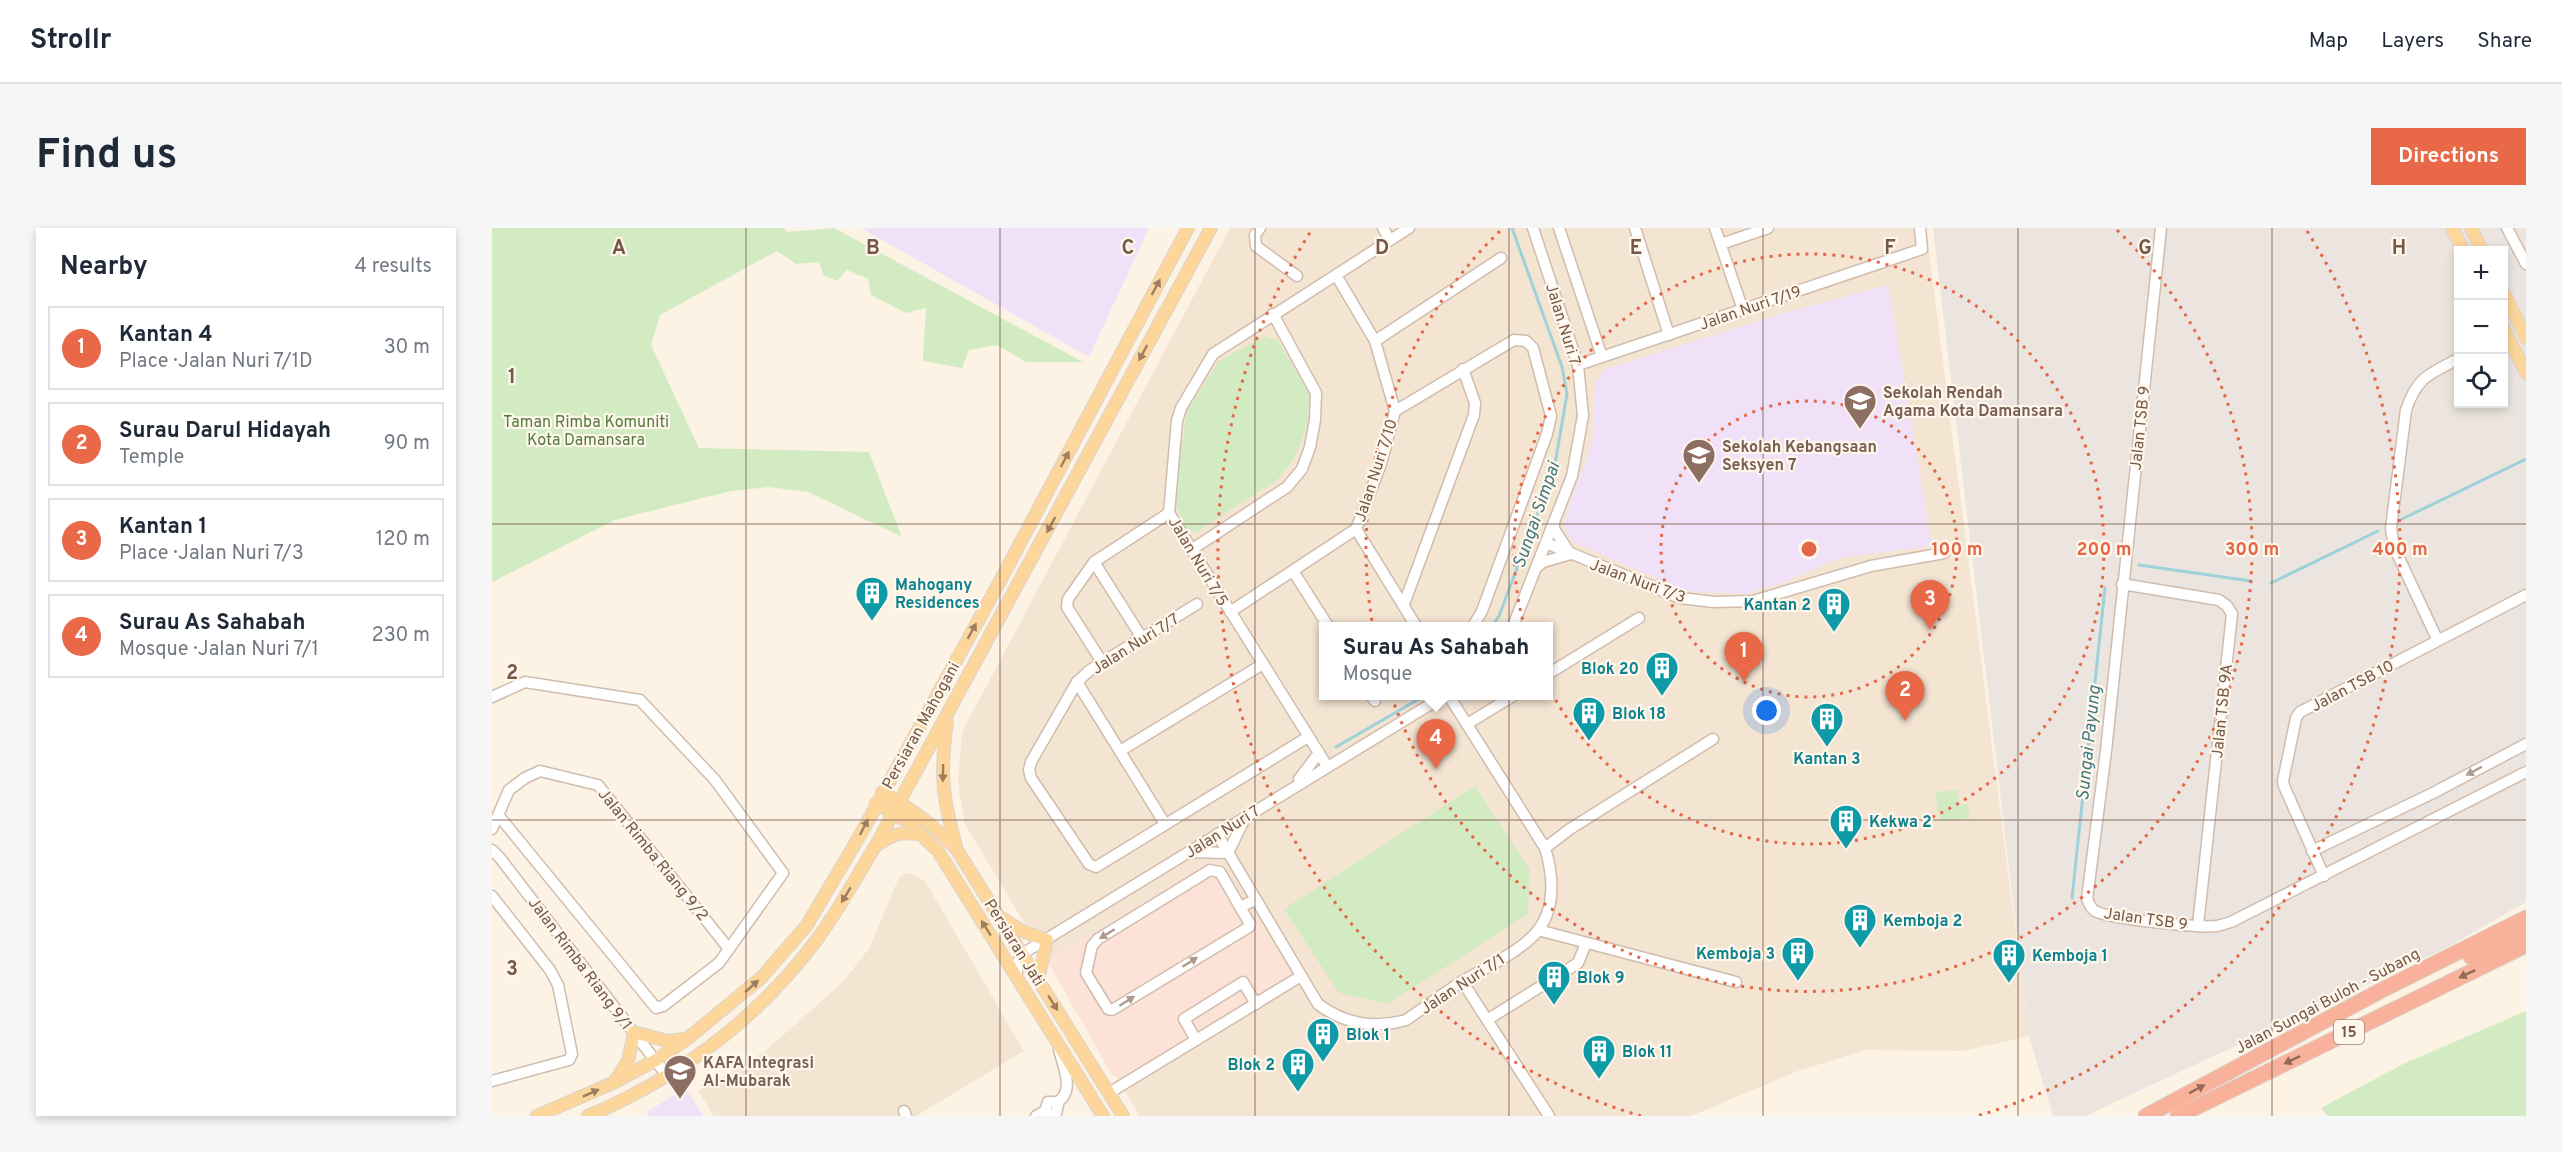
<!DOCTYPE html>
<html lang="en">
<head>
<meta charset="utf-8">
<style>
  body { margin:0; font-family:Overpass,sans-serif; background:#f6f6f7; color:#1f2937 }
  .controls { position:absolute; right:18px; top:18px; display:grid; overflow:hidden; border-radius:0px; box-shadow:0 3px 9px #0003 }
  .controls button { width:54px; height:54px; display:grid; place-items:center; padding:0; border:0; border-bottom:2px solid #e0e1e3; background:#fff; color:#1f2937; font:30px sans-serif }
  .you { position:absolute; left:1275px; top:483px; width:21px; height:21px; margin:-15px; border:4px solid #fff; border-radius:50%; background:#1a73e8; box-shadow:0 0 0 9px #1a73e833 }
  .badge { display:grid; place-items:center; width:39px; height:39px; border-radius:50%; background:#e96847; color:#fff; font-size:20px; font-weight:700 }
  .pin { position:absolute; translate:-50% -50px; filter:drop-shadow(0 2px 3px #0008) }
  .pin::after { content:''; position:absolute; top:32px; width:21px; height:18px; background:inherit; clip-path:polygon(0 0,100% 0,50% 100%) }
  .popup { position:absolute; left:827px; top:394px; width:234px; height:78px; box-sizing:border-box; display:grid; place-content:center; border-radius:0px; background:#fff; filter:drop-shadow(0 2px 4px #0005); font-size:20px; white-space:nowrap; color:#747a83 }
  .popup b { font-size:22px; color:#1f2937 }
  .popup::after { content:''; position:absolute; left:50%; top:100%; margin-left:-12px; border:12px solid transparent; border-top-color:#fff }
  .list { margin:0; padding:0; list-style:none }
  h2 { display:flex; justify-content:space-between; align-items:center; height:78px; margin:0; padding:0 24px; font-size:26px }
  h2 small { font-size:20px; font-weight:400; color:#747a83 }
  .list li { display:grid; grid-template-columns:39px 1fr auto; gap:18px; align-items:center; box-sizing:border-box; height:84px; margin:0 12px 12px; padding:0 12px; border:2px solid #e0e1e3; border-radius:0px }
  .list b { display:block; font-size:22px; white-space:nowrap }
  .list p { margin:0; font-size:20px; white-space:nowrap; color:#747a83 }
  .list em { font-size:20px; font-style:normal; color:#747a83 }
  .icon { flex:none; width:33px; height:33px; fill:none; stroke:currentColor; stroke-width:2; stroke-linecap:round; stroke-linejoin:round }
  .map { position:relative; flex:none; width:2034px; height:888px; overflow:hidden; border-radius:0px }
  header { display:flex; align-items:center; gap:36px; box-sizing:border-box; height:84px; padding:0 30px; background:#fff; border-bottom:2px solid #e0e1e3 }
  header strong { font-size:28px }
  nav { display:flex; gap:33px; margin-inline-start:auto; font-size:21px }
  .intro { display:flex; align-items:center; justify-content:space-between; box-sizing:border-box; height:144px; padding:0 36px }
  h1 { margin:0; font-size:42px }
  .button { padding:15px 27px; border-radius:0px; background:#e96847; color:#fff; font-size:21px; font-weight:700 }
  main { display:flex; gap:36px; padding:0 36px }
  aside { flex:1; background:#fff; border-radius:0px; box-shadow:0 3px 9px #0003 }
  .map>svg:first-child { display:block }
  .residential { fill:#f4e4d2; fill-rule:evenodd }
  .commercial { fill:#fde2d8 }
  .industrial { fill:#ece5df; fill-rule:evenodd }
  .education { fill:#f0e1f9 }
  .green { fill:#d3ebc2 }
  .lines { fill:none; stroke-linecap:round; stroke-linejoin:round }
  .stream { stroke:#9ed1d9; stroke-width:3 }
  .minor-casing { stroke:#d0bcad; stroke-width:13 }
  .major-casing { stroke:#dbd4d0; stroke-width:14 }
  .highway-casing { stroke:#dbd4d0; stroke-width:17 }
  .minor { stroke:#fff; stroke-width:10 }
  .major { stroke:#fcd69b; stroke-width:12 }
  .highway { stroke:#f8b19a; stroke-width:15 }
  .oneway { fill:#9e7e62 }
  .oneway2 { fill:#ad9b92 }
  .oneway3 { fill:#906a59 }
  .grid { fill:none; stroke:#765849; stroke-width:1.5; stroke-opacity:0.55 }
  .ring { fill:none; stroke:#e36747; stroke-width:3; stroke-dasharray:3 6 }
  .labels { text-anchor:middle; stroke-width:4.5; stroke-linejoin:round; paint-order:stroke }
  .shield { fill:#fff7eb; stroke:#9f887a; stroke-width:1.5 }
  .shield-label { font-size:15px; font-weight:bold; fill:#765849 }
  .street-label { font-size:16px; fill:#765849; stroke:#fff7eb }
  .education-label { font-size:16px; font-weight:bold; fill:#785e54; stroke:#fff7eb; text-anchor:start }
  .park-label { font-size:16px; fill:#547c41; stroke:#fff7eb }
  .culture-label { font-size:16px; font-weight:bold; fill:#0d838f; stroke:#fff7eb; text-anchor:start }
  .water-label { font-size:18px; font-style:italic; fill:#3f7983; stroke:#fff7eb }
  .grid-label { font-size:20px; text-anchor:middle; font-weight:bold; fill:#765849; stroke:#fff7eb; stroke-width:4.5; stroke-linejoin:round; paint-order:stroke }
  .centre { fill:#e36747; stroke:#fff7eb; stroke-width:3 }
  .ring-label { font-size:18px; text-anchor:middle; font-weight:bold; fill:#e36747; stroke:#fff7eb; stroke-width:4.5; stroke-linejoin:round; paint-order:stroke }
</style>
</head>
<body>
<header>
<strong>Strollr</strong>
<nav><a>Map</a><a>Layers</a><a>Share</a></nav>
</header>
<div class="intro"><h1>Find us</h1><a class="button">Directions</a></div>
<main>
<aside>
<h2>Nearby<small>4 results</small></h2>
<ul class="list">
<li><span class="badge">1</span><div><b>Kantan 4</b><p>Place · Jalan Nuri 7/1D</p></div><em>30 m</em></li>
<li><span class="badge">2</span><div><b>Surau Darul Hidayah</b><p>Temple</p></div><em>90 m</em></li>
<li><span class="badge">3</span><div><b>Kantan 1</b><p>Place · Jalan Nuri 7/3</p></div><em>120 m</em></li>
<li><span class="badge">4</span><div><b>Surau As Sahabah</b><p>Mosque · Jalan Nuri 7/1</p></div><em>230 m</em></li>
</ul>
</aside>
<div class="map">
<svg width="2034" height="888" viewBox="0 0 2034 888">
  <rect width="100%" height="100%" fill="#fdf3e4"/>
  <g class="residential">
    <path d="M738 0H1434L1537 808 1472 823 1373 822 1306 843 1199 888H648L473 596 466 554 470 504ZM832 398H1056V468H832Z"/>
    <polygon points="417,645 433,653 532,823 424,888 222,888 206,863 272,824 351,754 378,719 407,649"/>
  </g>
  <polygon class="commercial" points="724,629 799,746 635,849 620,847 555,733"/>
  <path class="industrial" d="M1441 0H2034V674L1956 719 1593 888H1561L1537 808ZM1966 22H2012V176H1966Z"/>
  <g class="education">
    <polygon points="369,0 657,0 597,129"/>
    <polygon points="1396,57 1440,318 1347,330 1290,355 1253,366 1204,364 1186,360 1081,314 1071,296 1100,215 1103,156 1112,142 1285,87"/>
    <polygon points="193,860 212,888 156,888 155,884"/>
  </g>
  <g class="green">
    <polygon points="0,0 292,0 295,4 342,0 591,134 534,134 505,117 477,122 470,140 431,133 434,80 414,85 379,67 376,51 355,42 345,53 332,48 327,34 304,36 285,23 168,87 159,117 207,220 377,224 410,309 316,264 276,259 239,263 123,292 0,354"/>
    <polygon points="773,108 786,113 817,164 816,196 803,229 786,251 703,305 693,299 682,273 695,183 727,133"/>
    <polygon points="983,558 1038,642 1036,686 896,776 847,765 792,681"/>
    <polygon points="1465,562 1467,576 1475,576 1478,590 1448,593 1443,564"/>
    <polygon points="2034,783 2034,888 1836,888 1829,880 1911,836"/>
  </g>
  <g class="lines">
    <g class="stream">
      <polyline points="1906,293 2034,231"/>
      <polyline points="1647,337 1759,353"/>
      <polyline points="1779,355 1886,303"/>
      <polyline points="1000,398 1007,388 1062,242 1075,166 1070,139 1020,0"/>
      <polyline points="844,519 932,468"/>
      <polyline points="1580,670 1613,360"/>
    </g>
    <g class="minor-casing">
      <g id="minor">
        <polyline points="768,0 763,7 764,18 805,48"/>
        <polyline points="891,0 898,12"/>
        <polyline points="1067,0 1110,129"/>
        <polyline points="1143,0 1177,107"/>
        <polyline points="1223,0 1251,82"/>
        <path d="M1669 0 1614 523 1595 671C1597 675 1598 680 1603 683 1617 691 1708 700 1725 698 1730 697 1735 695 1739 694L2034 544"/>
        <polyline points="2015,0 2034,36"/>
        <polyline points="1229,16 1276,0"/>
        <polyline points="883,113 1009,30"/>
        <polyline points="1086,137 1430,21 1428,0"/>
        <polyline points="903,183 1022,112 1034,113 1041,120 1059,188 1055,206 990,383 981,398"/>
        <polyline points="1062,293 1062,301 1077,324"/>
        <polyline points="864,301 924,398"/>
        <polyline points="1054,315 1188,370 1222,374 1261,373 1379,338 1452,325"/>
        <polyline points="699,322 795,259 810,241 818,219 823,192 824,165 781,86"/>
        <polyline points="602,334 650,410"/>
        <polyline points="1044,340 1051,334 1079,326"/>
        <polyline points="801,343 836,398"/>
        <polyline points="1630,356 1727,372 1735,378 1740,386 1706,697"/>
        <polyline points="705,376 598,442 585,454 539,534 537,542 539,550 597,636 604,639 816,509"/>
        <polyline points="912,376 982,187 983,175 971,141"/>
        <polyline points="738,384 864,301 889,236 903,183 883,113 844,47"/>
        <polyline points="1021,398 1080,248 1091,188 1086,137 1041,0"/>
        <path d="M1945 411 1902 319 1899 300 1914 182C1925 149 1937 146 1966 131"/>
        <polyline points="610,434 575,379 576,371 602,334 677,285"/>
        <polyline points="1056,446 1147,390"/>
        <polyline points="585,454 673,596"/>
        <polyline points="879,468 883,473"/>
        <polyline points="0,469 33,454 148,472 223,552 291,645 227,735 171,778 164,780 7,588"/>
        <polyline points="975,496 1021,468"/>
        <polyline points="628,523 771,436"/>
        <polyline points="835,538 677,285 685,193 689,180 721,126 917,0"/>
        <polyline points="807,551 827,525"/>
        <polyline points="0,601 17,562 33,550 48,543 106,557 237,721"/>
        <path d="M725 606 826 776C852 796 883 801 914 792 933 779 952 765 971 753 994 739 1032 722 1047 701 1064 678 1061 646 1053 620L957 468"/>
        <polyline points="1053,620 1078,601 1221,511"/>
        <polyline points="0,622 8,630 176,849"/>
        <polyline points="1820,623 1941,565 2034,516"/>
        <polyline points="698,624 736,625"/>
        <polyline points="736,625 753,590"/>
        <polyline points="1832,648 1792,558 1791,553 1804,490 1808,484 2034,367"/>
        <polyline points="0,668 58,742 66,757 80,826 77,832 0,853"/>
        <polyline points="748,679 758,696 757,699 620,782 616,781 594,745 600,718 606,711 718,642 728,644 748,679 763,672"/>
        <polyline points="1046,702 1244,754"/>
        <polyline points="525,750 525,736 530,726 952,468"/>
        <polyline points="970,753 1057,888"/>
        <polyline points="995,792 1086,735 1094,715"/>
        <polyline points="704,812 692,791 751,754 764,776"/>
        <polyline points="617,865 809,748"/>
        <path d="M564 875C584 864 571 839 567 821"/>
        <polyline points="412,883 414,888"/>
        <polyline points="544,888 553,883 556,874 561,874 566,877 564,886 557,887 553,883"/>
      </g>
    </g>
    <g class="major-casing">
      <g id="major">
        <polyline points="1960,0 1971,22"/>
        <polyline points="1979,0 1990,22"/>
        <polyline points="2012,65 2034,110"/>
        <polyline points="2012,101 2034,145"/>
        <path d="M455 494C448 545 450 568 464 618"/>
        <path d="M390 564C418 580 443 597 465 622L631 888"/>
        <polyline points="384,575 416,594 446,623 611,888"/>
        <path d="M385 617C401 606 410 603 430 607"/>
        <polyline points="511,691 530,703 555,712 546,752"/>
        <polyline points="123,853 136,833 142,804 175,813 193,811"/>
        <polyline points="45,888 123,854 164,832 195,811 269,750 315,697 367,609 508,353 696,0"/>
        <path d="M96 888C186 850 264 792 323 714 346 684 364 649 384 617L719 0"/>
      </g>
    </g>
    <g class="highway-casing">
      <g id="highway">
        <polyline points="1979,729 2034,704"/>
        <polyline points="1654,888 1890,762 2034,690"/>
        <polyline points="1686,888 2034,717"/>
      </g>
    </g>
    <use href="#minor" class="minor"/>
    <use href="#major" class="major"/>
    <use href="#highway" class="highway"/>
  </g>
  <defs><path id="oneway-solid" d="M-6-.8H1V-3.2L6.5 0L1 3.2V.8H-6Z" transform="scale(1.5)"/></defs>
  <g class="oneway">
    <use href="#oneway-solid" transform="translate(664 59) rotate(-62)"/>
    <use href="#oneway-solid" transform="translate(651 125) rotate(118)"/>
    <use href="#oneway-solid" transform="translate(573 231) rotate(-62)"/>
    <use href="#oneway-solid" transform="translate(559 297) rotate(118)"/>
    <use href="#oneway-solid" transform="translate(480 403) rotate(-61)"/>
    <use href="#oneway-solid" transform="translate(451 545) rotate(91)"/>
    <use href="#oneway-solid" transform="translate(372 599) rotate(-63)"/>
    <use href="#oneway-solid" transform="translate(354 667) rotate(121)"/>
    <use href="#oneway-solid" transform="translate(494 700) rotate(-122)"/>
    <use href="#oneway-solid" transform="translate(260 758) rotate(-42)"/>
    <use href="#oneway-solid" transform="translate(561 775) rotate(58)"/>
    <use href="#oneway-solid" transform="translate(99 865) rotate(-24)"/>
  </g>
  <g class="oneway2">
    <use href="#oneway-solid" transform="translate(1982 543) rotate(152)"/>
    <use href="#oneway-solid" transform="translate(615 706) rotate(148)"/>
    <use href="#oneway-solid" transform="translate(698 734) rotate(-32)"/>
    <use href="#oneway-solid" transform="translate(635 773) rotate(-32)"/>
  </g>
  <g class="oneway3">
    <use href="#oneway-solid" transform="translate(1975 746) rotate(154)"/>
    <use href="#oneway-solid" transform="translate(1800 832) rotate(154)"/>
    <use href="#oneway-solid" transform="translate(1705 861) rotate(-28)"/>
  </g>
  <path class="grid" d="M254 0V888M508 0V888M763 0V888M1017 0V888M1271 0V888M1526 0V888M1780 0V888M0 296H2034M0 592H2034"/>
  <g class="ring">
    <circle cx="1317" cy="321" r="148"/>
    <circle cx="1317" cy="321" r="295"/>
    <path d="M1625 2A443 443 0 1 1 1009 2"/>
    <path d="M1149 888A591 591 0 0 1 819 3M1815 3A591 591 0 0 1 1485 888"/>
  </g>
  <defs>
    <g id="school-pin" transform="scale(1.725)"><path d="M0 17L-7.5 6A9.5 9.5 0 1 1 7.5 6Z" fill="#8d6e63" stroke="#fff7eb"/><path d="M0-5L7-2L0 1L-7-2ZM-4 1L0 2.5L4 1V4Q0 6-4 4Z" fill="#fff"/></g>
    <g id="building-pin" transform="scale(1.725)"><path d="M0 17L-7.5 6A9.5 9.5 0 1 1 7.5 6Z" fill="#0f9aa8" stroke="#fff7eb"/><path d="M-4-6H4V6H1V3H-1V6H-4ZM-2.5-4.3h1.7v1.8h-1.7ZM.8-4.3h1.7v1.8H.8ZM-2.5-1h1.7V.8h-1.7ZM.8-1h1.7V.8H.8Z" fill="#fff"/></g>
  </defs>
  <g fill-rule="evenodd">
    <use href="#school-pin" x="1368" y="173"/>
    <use href="#school-pin" x="1207" y="227"/>
    <use href="#building-pin" x="380" y="365"/>
    <use href="#building-pin" x="1342" y="376"/>
    <use href="#building-pin" x="1170" y="440"/>
    <use href="#building-pin" x="1097" y="485"/>
    <use href="#building-pin" x="1335" y="491"/>
    <use href="#building-pin" x="1354" y="593"/>
    <use href="#building-pin" x="1368" y="692"/>
    <use href="#building-pin" x="1306" y="725"/>
    <use href="#building-pin" x="1517" y="727"/>
    <use href="#building-pin" x="1062" y="749"/>
    <use href="#building-pin" x="831" y="806"/>
    <use href="#building-pin" x="1107" y="823"/>
    <use href="#building-pin" x="806" y="836"/>
    <use href="#school-pin" x="188" y="843"/>
  </g>
  <g class="labels">
    <rect class="shield" x="1842" y="792" width="30" height="24" rx="4.5"/>
    <g class="shield-label">
      <text x="1857" y="809">15</text>
    </g>
    <g class="street-label">
      <text transform="translate(1258 79) rotate(-19)" y="6">Jalan Nuri 7/19</text>
      <text transform="translate(1072 96) rotate(73)" y="6">Jalan Nuri 7</text>
      <text transform="translate(1647 200) rotate(-84)" y="6">Jalan TSB 9</text>
      <text transform="translate(883 242) rotate(-72)" y="6">Jalan Nuri 7/10</text>
      <text transform="translate(707 333) rotate(59)" y="6">Jalan Nuri 7/5</text>
      <text transform="translate(1146 352) rotate(20)" y="6">Jalan Nuri 7/3</text>
      <text transform="translate(643 415) rotate(-32)" y="6">Jalan Nuri 7/7</text>
      <text transform="translate(1860 457) rotate(-28)" y="6">Jalan TSB 10</text>
      <text transform="translate(1729 483) rotate(-84)" y="6">Jalan TSB 9A</text>
      <text transform="translate(428 497) rotate(-61)" y="6">Persiaran Mahogani</text>
      <text transform="translate(730 603) rotate(-32)" y="6">Jalan Nuri 7</text>
      <text transform="translate(162 626) rotate(51)" y="6">Jalan Rimba Riang 9/2</text>
      <text transform="translate(1654 690) rotate(8)" y="6">Jalan TSB 9</text>
      <text transform="translate(523 714) rotate(58)" y="6">Persiaran Jati</text>
      <text transform="translate(89 735) rotate(53)" y="6">Jalan Rimba Riang 9/1</text>
      <text transform="translate(970 755) rotate(-33)" y="6">Jalan Nuri 7/1</text>
      <text transform="translate(1835 772) rotate(-28)" y="6">Jalan Sungai Buloh - Subang</text>
    </g>
    <g class="education-label">
      <text x="1391" y="170">Sekolah Rendah<tspan x="1391" dy="18">Agama Kota Damansara</tspan></text>
      <text x="1230" y="224">Sekolah Kebangsaan<tspan x="1230" dy="18">Seksyen 7</tspan></text>
      <text x="211" y="840">KAFA Integrasi<tspan x="211" dy="18">Al-Mubarak</tspan></text>
    </g>
    <g class="park-label">
      <text x="94" y="199">Taman Rimba Komuniti<tspan x="94" dy="18">Kota Damansara</tspan></text>
    </g>
    <g class="culture-label">
      <text x="403" y="362">Mahogany<tspan x="403" dy="18">Residences</tspan></text>
      <text x="1319" y="382" text-anchor="end">Kantan 2</text>
      <text x="1147" y="446" text-anchor="end">Blok 20</text>
      <text x="1120" y="491">Blok 18</text>
      <text x="1335" y="536" text-anchor="middle">Kantan 3</text>
      <text x="1377" y="599">Kekwa 2</text>
      <text x="1391" y="698">Kemboja 2</text>
      <text x="1283" y="731" text-anchor="end">Kemboja 3</text>
      <text x="1540" y="733">Kemboja 1</text>
      <text x="1085" y="755">Blok 9</text>
      <text x="854" y="812">Blok 1</text>
      <text x="1130" y="829">Blok 11</text>
      <text x="783" y="842" text-anchor="end">Blok 2</text>
    </g>
    <g class="water-label">
      <text transform="translate(1044 287) rotate(-71)" y="6">Sungai Simpai</text>
      <text transform="translate(1596 515) rotate(-84)" y="6">Sungai Payung</text>
    </g>
  </g>
  <g class="grid-label">
    <text x="127" y="26">A</text>
    <text x="381" y="26">B</text>
    <text x="636" y="26">C</text>
    <text x="890" y="26">D</text>
    <text x="1144" y="26">E</text>
    <text x="1398" y="26">F</text>
    <text x="1653" y="26">G</text>
    <text x="1907" y="26">H</text>
    <text x="20" y="155">1</text>
    <text x="20" y="451">2</text>
    <text x="20" y="747">3</text>
  </g>
  <circle cx="1317" cy="321" r="9" class="centre"/>
  <g class="ring-label">
    <text x="1465" y="327">100 m</text>
    <text x="1612" y="327">200 m</text>
    <text x="1760" y="327">300 m</text>
    <text x="1908" y="327">400 m</text>
  </g>
</svg>
<div class="controls">
<button>+</button>
<button>−</button>
<button><svg class="icon" aria-label="locate" viewBox="0 0 24 24"><circle cx="12" cy="12" r="6"/><path d="M12 2v4M12 18v4M2 12h4M18 12h4"/></svg></button>
</div>
<div class="you"></div>
<div class="pin badge" style="left:1252px;top:454px">1</div>
<div class="pin badge" style="left:1413px;top:493px">2</div>
<div class="pin badge" style="left:1438px;top:402px">3</div>
<div class="pin badge" style="left:944px;top:541px">4</div>
<div class="popup"><b>Surau As Sahabah</b>Mosque</div>
</div>
</main>
</body>
</html>
